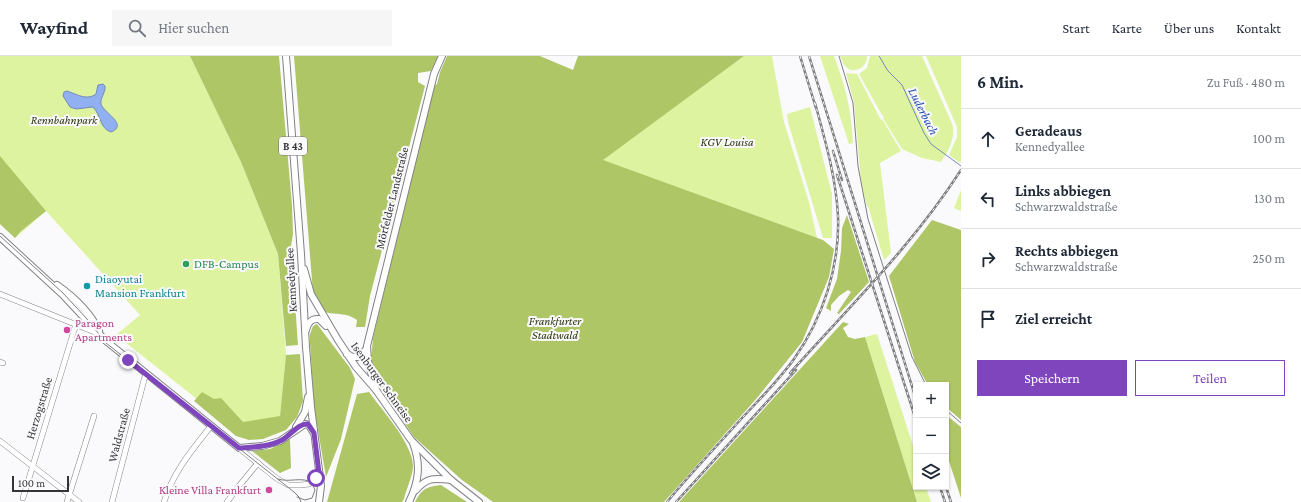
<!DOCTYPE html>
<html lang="de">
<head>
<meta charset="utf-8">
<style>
  body { margin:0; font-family:"Crimson Pro",serif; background:#f6f6f7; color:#1f2937 }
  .controls { position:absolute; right:12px; bottom:12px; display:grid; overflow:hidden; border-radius:0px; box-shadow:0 1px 3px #0004 }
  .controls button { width:36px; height:36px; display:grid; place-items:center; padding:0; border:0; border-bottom:1px solid #e0e1e3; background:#fff; color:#1f2937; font:20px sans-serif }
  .scale { position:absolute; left:12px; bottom:10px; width:57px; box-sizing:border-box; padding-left:4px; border:2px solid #343436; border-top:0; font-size:11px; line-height:14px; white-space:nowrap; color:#343436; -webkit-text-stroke:3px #fafafd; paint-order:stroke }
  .stop { position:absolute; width:12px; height:12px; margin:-9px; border:3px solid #7e45bc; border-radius:50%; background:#fff }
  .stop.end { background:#7e45bc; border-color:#fff; box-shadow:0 1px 4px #0008 }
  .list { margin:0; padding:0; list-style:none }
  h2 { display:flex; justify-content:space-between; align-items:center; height:52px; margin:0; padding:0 16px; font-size:17px }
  h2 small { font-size:13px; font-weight:400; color:#747a83 }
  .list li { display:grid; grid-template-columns:26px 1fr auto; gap:12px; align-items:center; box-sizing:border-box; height:60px; padding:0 16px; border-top:1px solid #e0e1e3 }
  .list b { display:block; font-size:15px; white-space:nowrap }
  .list p { margin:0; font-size:13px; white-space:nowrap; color:#747a83 }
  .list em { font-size:13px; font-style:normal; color:#747a83 }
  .actions { display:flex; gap:8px; padding:12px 16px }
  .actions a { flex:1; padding:9px 0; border:1px solid #7e45bc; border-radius:0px; text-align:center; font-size:14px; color:#7e45bc }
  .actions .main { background:#7e45bc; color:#fff }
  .icon { flex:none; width:22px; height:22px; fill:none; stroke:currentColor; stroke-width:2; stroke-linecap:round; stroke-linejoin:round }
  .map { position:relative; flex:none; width:961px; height:446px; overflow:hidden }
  header { display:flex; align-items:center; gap:24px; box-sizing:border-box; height:56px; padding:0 20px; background:#fff; border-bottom:1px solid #e0e1e3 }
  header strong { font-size:19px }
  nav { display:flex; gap:22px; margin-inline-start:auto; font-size:14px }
  .search { width:280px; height:36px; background:#f6f6f7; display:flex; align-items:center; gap:10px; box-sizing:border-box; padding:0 14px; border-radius:0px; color:#747a83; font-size:15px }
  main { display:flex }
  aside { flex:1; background:#fff }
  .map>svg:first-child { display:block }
  .green { fill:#ddf39f }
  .forest { fill:#afc666 }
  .water { fill:#90b0f1; stroke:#748bb9 }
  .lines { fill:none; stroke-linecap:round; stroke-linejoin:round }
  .stream { stroke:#748bb9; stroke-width:1 }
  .minor-casing { stroke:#818285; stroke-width:6 }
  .major-casing { stroke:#818285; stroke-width:8 }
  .minor { stroke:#fff; stroke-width:5 }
  .major { stroke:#fff; stroke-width:6 }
  .tram { stroke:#7e7e81; stroke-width:1 }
  .rail-casing { stroke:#7e7e81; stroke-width:2.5 }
  .rail { stroke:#fafafd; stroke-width:1; stroke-dasharray:3; stroke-linecap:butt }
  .route { stroke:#7e45bc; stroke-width:5 }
  .leisure-dot { fill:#2e9e5b; stroke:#fafafd; stroke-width:1.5 }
  .culture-dot { fill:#0f9aa8; stroke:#fafafd; stroke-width:1.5 }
  .hotel-dot { fill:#d1479c; stroke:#fafafd; stroke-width:1.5 }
  .labels { text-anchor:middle; stroke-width:4; stroke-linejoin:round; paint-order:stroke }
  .shield { fill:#fafafd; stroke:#6f6f72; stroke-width:1 }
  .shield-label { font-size:11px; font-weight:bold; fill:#343436 }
  .park-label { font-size:12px; font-style:italic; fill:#2d360d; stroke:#fafafd }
  .street-label { font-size:12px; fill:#343436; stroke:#fafafd }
  .leisure-label { font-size:12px; fill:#27864d; stroke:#fafafd; text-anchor:start }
  .culture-label { font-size:12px; fill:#0d838f; stroke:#fafafd; text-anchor:start }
  .hotel-label { font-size:12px; fill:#b23c85; stroke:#fafafd; text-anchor:start }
  .water-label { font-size:13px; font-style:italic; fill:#2950ad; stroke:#fafafd }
</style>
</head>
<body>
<header>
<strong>Wayfind</strong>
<div class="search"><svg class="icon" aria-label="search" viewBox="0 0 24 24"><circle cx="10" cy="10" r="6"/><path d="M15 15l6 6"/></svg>Hier suchen</div>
<nav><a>Start</a><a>Karte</a><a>Über uns</a><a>Kontakt</a></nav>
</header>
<main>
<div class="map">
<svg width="961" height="446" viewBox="0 0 961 446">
  <rect width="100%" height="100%" fill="#fafafd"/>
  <g class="green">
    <polygon points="0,0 190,0 241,106 278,198 286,299 280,361 240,377 116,279 140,259 46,155 15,182 0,168"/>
    <polygon points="744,0 772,0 784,66 809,146 817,182 601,104"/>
    <path d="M820 0H834C846 32 851 53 853 87L849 88Z"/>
    <path d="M840 0H867C867 10 860 15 850 14L844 9Z"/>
    <path d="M870 0H922L953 70C955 83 948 96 941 106L922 102 902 93 884 64 883 59H882L859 18 867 12Z"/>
    <polygon points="926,0 961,0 961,105 960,107 949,99 957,81 957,71"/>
    <polygon points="846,17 857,18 881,64 882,63 901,95 880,107 891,197 884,204 868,150 867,151 861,125 854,46"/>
    <polygon points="810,51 832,138 832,182 823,182 788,66 787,58"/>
    <polygon points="961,134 961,155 954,152"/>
    <polygon points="877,278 916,399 916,431 926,431 931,446 917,446 865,281"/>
  </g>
  <g class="forest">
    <polygon points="190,0 279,0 292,149 293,178 291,190 298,289 286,290 278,198 241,106"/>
    <path d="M294 0H438L431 15 418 17V26L425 30 370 240 365 271H356L357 264C346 256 336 259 325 256L313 237Z"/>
    <polygon points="447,0 540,0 573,14 578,0 744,0 603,104 823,184 834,193 829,221 802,286 757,342 664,446 493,446 462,424 414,381 377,326 371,305 373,282 434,30 437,28 440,16"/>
    <polygon points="0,100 46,155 21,175 15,182 0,168"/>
    <polygon points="847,159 869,226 839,258 837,257 851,236 848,234 839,240 831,249 831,255 826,252 837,223 841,195 842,172"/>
    <polygon points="932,164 961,174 961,364 946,351 946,329 928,329 915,306 889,220"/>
    <polygon points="843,266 849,268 843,272 848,281 855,283 865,281 917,446 679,446"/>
    <polygon points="317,268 350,312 355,323 341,383 326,421 314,351 310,287 310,278 313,270"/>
    <polygon points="300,298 303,345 297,361 286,374 263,383 249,384 236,380 194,345 202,336 214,343 221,342 243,366 280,360 286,299"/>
    <path d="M369 336C382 354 413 388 413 410 413 419 406 434 404 443L402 446H327L357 338Z"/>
    <polygon points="946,359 961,371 961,442 946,396"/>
    <polygon points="290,383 291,412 280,417 252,395 270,393"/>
    <path d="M441 429 467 446H415C422 432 427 431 441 429Z"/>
  </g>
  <path class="water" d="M103 28 105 30C106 36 100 42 101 48 103 56 129 69 111 76 100 73 101 59 93 51L76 53 70 51 63 40 64 36 67 35C76 38 87 45 96 38L98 29Z"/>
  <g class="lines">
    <polyline class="stream" points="879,0 888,15 902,29 924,77 931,88 961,110"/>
    <g class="minor-casing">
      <g id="minor">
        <polyline points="0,238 97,277"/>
        <polyline points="0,306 3,307"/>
        <polyline points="0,385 79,446"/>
        <polyline points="239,392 276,422 288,429 301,429 309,428 319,417"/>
        <polyline points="23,442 76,268"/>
        <polyline points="67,446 94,360"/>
        <polyline points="112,446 144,324 146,318"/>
        <path d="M164 446C173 416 192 394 211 370"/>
        <polyline points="227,446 239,430 258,407"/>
      </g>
    </g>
    <g class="major-casing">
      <g id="major">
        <polyline points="286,0 301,198 306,291 311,351 321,430 319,446"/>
        <polyline points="0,181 62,238 106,285 239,392 262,390 280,385 305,368 309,369 313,376"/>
        <polyline points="304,213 311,238 338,284 356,311 376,334 411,384 451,424 479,446"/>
        <path d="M57 229C74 241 90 256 99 275"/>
        <path d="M306 274C308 267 311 262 319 263L326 270"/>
        <polyline points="347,298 353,301 360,301 367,292"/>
        <polyline points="376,334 368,305 367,290 434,18 442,0"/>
        <polyline points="296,371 305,356 308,341"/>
        <path d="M416 434C427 421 435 422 451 424"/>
        <path d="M409 446C419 426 421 408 413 387"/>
      </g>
    </g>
    <use href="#minor" class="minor"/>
    <use href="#major" class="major"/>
    <g class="tram">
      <polyline points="839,0 853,47 858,110 868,163 912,301 926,329"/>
      <polyline points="0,180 63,237 87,263 106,287 294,436 299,441 301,446"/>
      <polyline points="946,354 961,367"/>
      <path d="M278 423C289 427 303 420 312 427L315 434 312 442 305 444 297 441"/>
    </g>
    <g class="rail-casing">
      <g id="rail">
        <polyline points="800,0 816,52"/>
        <polyline points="809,0 916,343"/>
        <polyline points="833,95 842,124"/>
        <polyline points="837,119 916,364"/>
        <path d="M790 317C849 251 913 189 961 114"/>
        <polyline points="940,431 945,446"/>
        <polyline points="946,431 951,446"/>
        <path d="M667 446C691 417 717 390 742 362 760 343 779 324 794 303 823 262 840 210 838 160 836 121 825 84 815 47"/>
        <polyline points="676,446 796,314"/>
      </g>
    </g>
    <use href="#rail" class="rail"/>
  </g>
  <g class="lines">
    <path class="route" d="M128 304 239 392C253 391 269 391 282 384 290 380 298 367 308 368L314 377 319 417 316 422"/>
  </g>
  <circle class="leisure-dot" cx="186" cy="208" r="4"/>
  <circle class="culture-dot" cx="87" cy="230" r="4"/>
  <g class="hotel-dot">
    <circle cx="67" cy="274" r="4"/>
    <circle cx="269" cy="434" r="4"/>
  </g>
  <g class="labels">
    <rect class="shield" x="279" y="81" width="28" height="18" rx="3"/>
    <g class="shield-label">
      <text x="293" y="94">B 43</text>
    </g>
    <g class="park-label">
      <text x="64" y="68">Rennbahnpark</text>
      <text x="727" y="90">KGV Louisa</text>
      <text x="555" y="269">Frankfurter<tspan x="555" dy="14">Stadtwald</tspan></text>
    </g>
    <g class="street-label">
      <text transform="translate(392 142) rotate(-76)" y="4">Mörfelder Landstraße</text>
      <text transform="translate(291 224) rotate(-93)" y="4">Kennedyallee</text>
      <text transform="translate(382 326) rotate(54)" y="4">Isenburger Schneise</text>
      <text transform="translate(39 352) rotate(-73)" y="4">Herzogstraße</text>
      <text transform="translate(119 379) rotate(-75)" y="4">Waldstraße</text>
    </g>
    <g class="leisure-label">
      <text x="194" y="212">DFB-Campus</text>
    </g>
    <g class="culture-label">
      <text x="95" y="227">Diaoyutai<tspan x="95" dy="14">Mansion Frankfurt</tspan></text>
    </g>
    <g class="hotel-label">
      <text x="75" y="271">Paragon<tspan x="75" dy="14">Apartments</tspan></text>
      <text x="261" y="438" text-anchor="end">Kleine Villa Frankfurt</text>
    </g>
    <g class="water-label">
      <text transform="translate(924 55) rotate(63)" y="5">Luderbach</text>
    </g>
  </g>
</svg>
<div class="controls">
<button>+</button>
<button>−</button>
<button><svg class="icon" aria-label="layers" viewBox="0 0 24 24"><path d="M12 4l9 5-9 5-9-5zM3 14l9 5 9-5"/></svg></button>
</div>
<div class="scale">100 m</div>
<div class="stop" style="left:316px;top:422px"></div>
<div class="stop end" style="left:128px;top:304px"></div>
</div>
<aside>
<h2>6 Min.<small>Zu Fuß · 480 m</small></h2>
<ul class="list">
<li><svg class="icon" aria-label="ahead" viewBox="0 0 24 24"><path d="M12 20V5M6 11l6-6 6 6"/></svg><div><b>Geradeaus</b><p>Kennedyallee</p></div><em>100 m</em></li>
<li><svg class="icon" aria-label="left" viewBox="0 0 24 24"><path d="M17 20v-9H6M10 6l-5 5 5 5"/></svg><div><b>Links abbiegen</b><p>Schwarzwaldstraße</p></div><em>130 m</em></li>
<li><svg class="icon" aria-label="right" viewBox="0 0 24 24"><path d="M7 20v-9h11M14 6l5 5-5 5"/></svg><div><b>Rechts abbiegen</b><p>Schwarzwaldstraße</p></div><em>250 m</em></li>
<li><svg class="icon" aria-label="arrive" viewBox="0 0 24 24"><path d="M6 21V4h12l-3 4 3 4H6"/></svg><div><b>Ziel erreicht</b></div></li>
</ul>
<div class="actions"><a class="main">Speichern</a><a>Teilen</a></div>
</aside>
</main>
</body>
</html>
